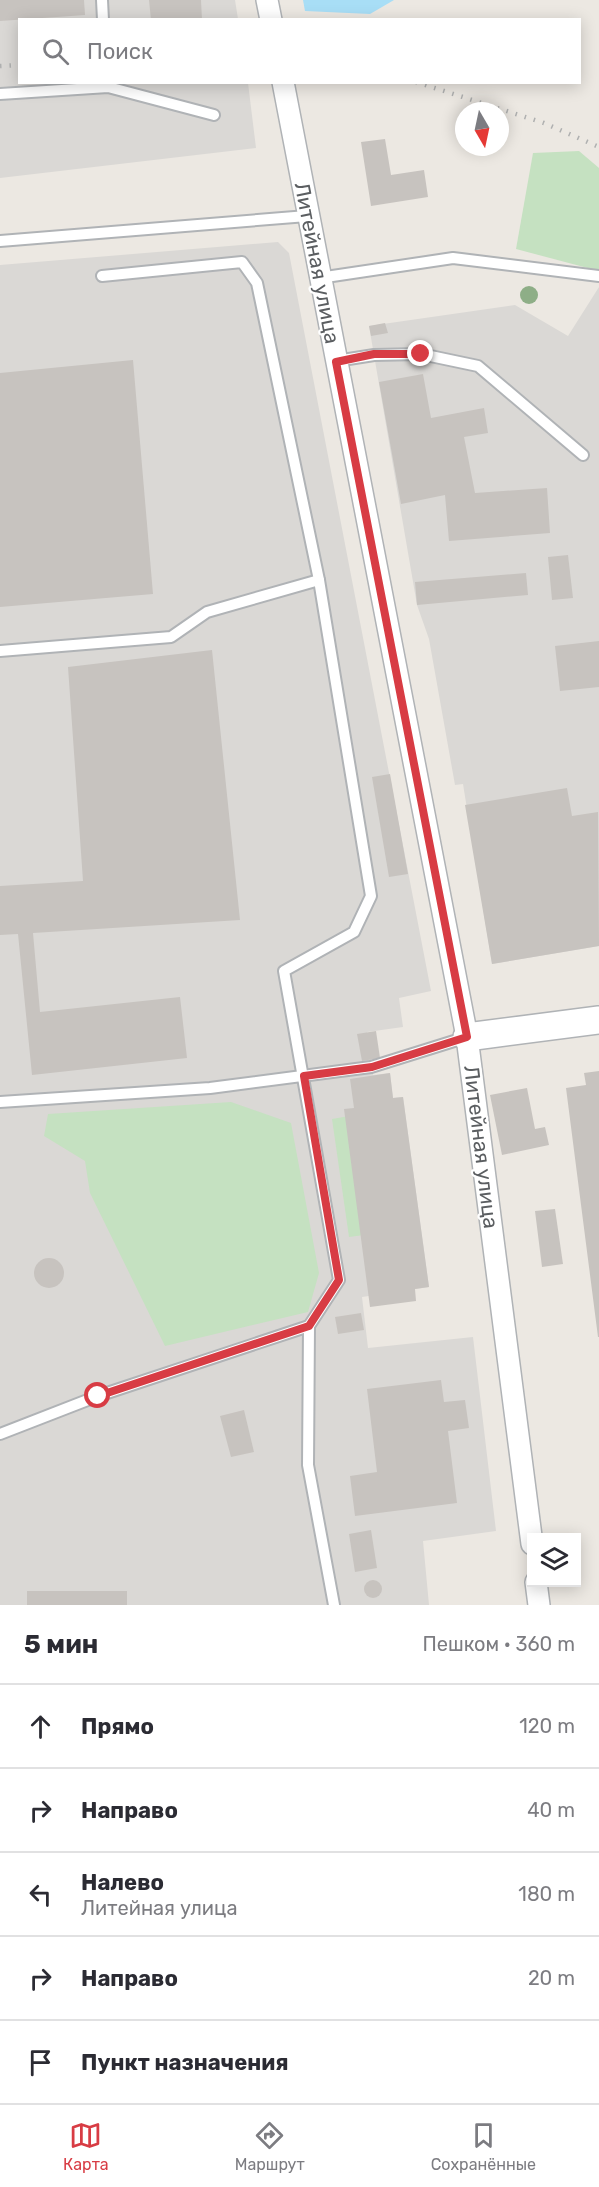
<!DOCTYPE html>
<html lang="ru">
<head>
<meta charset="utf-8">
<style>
  body { margin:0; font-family:Rubik,sans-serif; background:#f2f2f3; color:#2b2b33 }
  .controls { position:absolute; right:18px; bottom:18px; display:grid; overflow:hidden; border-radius:0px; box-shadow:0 3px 15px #0003 }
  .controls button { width:54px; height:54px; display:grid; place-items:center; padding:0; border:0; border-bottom:2px solid #e1e1e2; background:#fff; color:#2b2b33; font:30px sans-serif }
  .compass { position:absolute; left:455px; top:102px; width:54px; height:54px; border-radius:50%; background:#fff; box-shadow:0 3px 15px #0003; rotate:171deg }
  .stop { position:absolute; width:18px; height:18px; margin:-14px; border:4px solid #d83c44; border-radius:50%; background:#fff }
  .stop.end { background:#d83c44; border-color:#fff; box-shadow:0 2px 6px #0008 }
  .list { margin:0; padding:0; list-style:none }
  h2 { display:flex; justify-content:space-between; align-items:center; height:78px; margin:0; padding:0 24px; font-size:26px }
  h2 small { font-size:20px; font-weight:400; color:#7c7c81 }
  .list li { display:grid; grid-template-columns:39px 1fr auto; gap:18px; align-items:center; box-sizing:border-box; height:84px; padding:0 24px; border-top:2px solid #e1e1e2 }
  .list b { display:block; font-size:22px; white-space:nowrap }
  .list p { margin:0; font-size:20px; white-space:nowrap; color:#7c7c81 }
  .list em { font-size:20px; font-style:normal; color:#7c7c81 }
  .icon { flex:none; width:33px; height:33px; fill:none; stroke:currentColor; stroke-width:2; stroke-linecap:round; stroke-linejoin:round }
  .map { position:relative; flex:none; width:599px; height:1605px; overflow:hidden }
  .search { position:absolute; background:#fff; box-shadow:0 3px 15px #0003; left:18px; right:18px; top:18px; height:66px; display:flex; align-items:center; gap:15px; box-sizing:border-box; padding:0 21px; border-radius:0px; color:#7c7c81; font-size:22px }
  .sheet { height:498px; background:#fff }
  nav { display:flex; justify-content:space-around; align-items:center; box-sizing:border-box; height:84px; border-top:2px solid #e1e1e2; background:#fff; font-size:16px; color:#7c7c81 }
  nav a { display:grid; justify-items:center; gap:3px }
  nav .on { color:#d83c44 }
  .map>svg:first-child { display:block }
  .industrial { fill:#dad8d5 }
  .green { fill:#c5e1c1 }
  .water { fill:#a8def6 }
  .building { fill:#c7c3bf }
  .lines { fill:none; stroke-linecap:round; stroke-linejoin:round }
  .service-casing { stroke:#b0b3b6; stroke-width:14 }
  .minor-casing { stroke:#b0b3b6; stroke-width:24 }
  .tertiary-casing { stroke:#b0b3b6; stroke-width:30 }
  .service { stroke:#fff; stroke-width:10 }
  .minor { stroke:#fff; stroke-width:21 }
  .tertiary { stroke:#fff; stroke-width:27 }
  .rail { stroke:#afb0b0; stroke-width:4.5; stroke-dasharray:1.5 8; stroke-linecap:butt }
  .tree { fill:#8eae87 }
  .route { stroke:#d83c44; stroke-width:8 }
  .labels { text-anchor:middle; stroke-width:4.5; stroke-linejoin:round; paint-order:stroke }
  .street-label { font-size:21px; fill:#5b5e61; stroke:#fff }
</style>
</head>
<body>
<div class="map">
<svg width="599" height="1605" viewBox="0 0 599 1605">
  <rect width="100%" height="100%" fill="#ece8e2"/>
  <g class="industrial">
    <polygon points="0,0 235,0 238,19 20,20 20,82 248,83 256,148 0,178"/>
    <polygon points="278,242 289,253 431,991 399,998 403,1027 367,1032 373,1075 390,1073 393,1098 403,1097 429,1287 362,1297 368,1348 473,1337 496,1531 423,1541 429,1605 0,1605 0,265"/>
    <polygon points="599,287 599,946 492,964 463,784 455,785 429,639 417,605 369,326 515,305 568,336"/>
  </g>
  <g class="green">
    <polygon points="579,151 599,168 599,271 516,249 533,153"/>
    <polygon points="231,1102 291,1123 319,1273 308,1312 165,1346 90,1193 85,1161 44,1136 48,1114"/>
    <polygon points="355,1115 372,1234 349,1237 332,1119"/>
  </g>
  <polygon class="water" points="303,0 394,0 370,14 305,11"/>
  <g class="building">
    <polygon points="0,0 84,0 85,15 0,21"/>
    <polygon points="149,0 201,0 202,20 151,20"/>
    <polygon points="385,139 391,175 424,170 428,197 371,206 361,142"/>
    <polygon points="385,323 388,333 371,336 369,326"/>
    <polygon points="133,360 153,594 0,607 0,373"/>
    <polygon points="423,374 431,418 484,408 488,433 464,437 475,493 547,488 550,533 449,541 445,495 401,504 379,382"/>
    <polygon points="568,555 573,598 552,600 548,557"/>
    <polygon points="526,573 528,595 417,605 415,582"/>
    <polygon points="599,641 599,687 560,691 555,646"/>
    <polygon points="212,650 240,920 33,933 40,1012 180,997 187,1058 32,1075 18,934 0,935 0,886 83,881 68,667"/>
    <polygon points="390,774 408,874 389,877 372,777"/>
    <polygon points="567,788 572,816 598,812 599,946 492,964 465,805"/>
    <polygon points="376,1031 380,1058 362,1061 357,1034"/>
    <polygon points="599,1071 599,1337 598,1337 566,1088 586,1085 584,1073"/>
    <polygon points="390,1073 393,1098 403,1097 429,1287 415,1289 416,1301 370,1307 344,1109 354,1108 350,1079"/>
    <polygon points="527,1088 535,1129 545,1127 549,1145 502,1155 490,1095"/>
    <polygon points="555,1209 563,1264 542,1267 535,1211"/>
    <circle cx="49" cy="1273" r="15"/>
    <polygon points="361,1313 364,1330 338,1334 335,1317"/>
    <polygon points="441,1380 444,1402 465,1400 469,1428 448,1431 457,1503 355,1516 350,1476 377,1472 367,1389"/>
    <polygon points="244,1410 254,1452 231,1457 220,1416"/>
    <polygon points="371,1530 377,1568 355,1572 349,1534"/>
    <circle cx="373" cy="1589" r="9"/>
    <rect x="27" y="1591" width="100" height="14"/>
  </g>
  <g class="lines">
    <g class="service-casing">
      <g id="service">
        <polyline points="102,0 103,20"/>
        <polyline points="0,94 108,87 214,115"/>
        <polyline points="0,241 307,216"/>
        <polyline points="102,276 242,262 257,283 319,580 371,896 354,932 284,971 339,1280 309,1326 308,1465 334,1605"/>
        <polyline points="319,278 453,258 599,276"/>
        <polyline points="336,361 374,355 421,354 478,366 583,455"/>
        <polyline points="0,651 171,637 207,612 319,580"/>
        <polyline points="0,1102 210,1088 371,1067 467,1037"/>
        <polyline points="0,1434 98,1396 309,1326"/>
      </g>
    </g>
    <g class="minor-casing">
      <g id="minor">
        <polyline points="267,0 271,20"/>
        <polyline points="283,82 467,1037 532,1544"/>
        <polyline points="536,1582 539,1605"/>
      </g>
    </g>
    <g class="tertiary-casing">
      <polyline id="tertiary" points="467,1037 599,1020"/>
    </g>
    <use href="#service" class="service"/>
    <use href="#minor" class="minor"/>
    <use href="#tertiary" class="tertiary"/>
    <g class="rail">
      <polyline points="0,66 20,65"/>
      <polyline points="416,82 544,123 599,147"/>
    </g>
  </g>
  <circle class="tree" cx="529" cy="295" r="9"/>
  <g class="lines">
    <polyline class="route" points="98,1396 309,1326 339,1280 304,1076 372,1067 467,1037 336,362 374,354 421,354"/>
  </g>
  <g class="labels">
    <g class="street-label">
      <text transform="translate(317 263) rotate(79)" y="7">Литейная улица</text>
      <text transform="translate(481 1147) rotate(83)" y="7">Литейная улица</text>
    </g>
  </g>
</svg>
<div class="controls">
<button><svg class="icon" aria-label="layers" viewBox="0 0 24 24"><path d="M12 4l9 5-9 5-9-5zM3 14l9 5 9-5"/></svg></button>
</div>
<svg class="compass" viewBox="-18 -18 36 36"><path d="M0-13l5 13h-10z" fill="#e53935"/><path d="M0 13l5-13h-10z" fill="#7c7c81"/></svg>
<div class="stop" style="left:98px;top:1396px"></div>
<div class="stop end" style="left:421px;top:354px"></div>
<div class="search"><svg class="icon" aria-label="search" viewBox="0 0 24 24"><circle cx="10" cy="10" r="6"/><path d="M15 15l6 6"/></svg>Поиск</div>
</div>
<section class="sheet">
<h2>5 мин<small>Пешком · 360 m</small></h2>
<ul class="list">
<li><svg class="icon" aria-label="ahead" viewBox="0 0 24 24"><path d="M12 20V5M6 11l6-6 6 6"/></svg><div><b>Прямо</b></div><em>120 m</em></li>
<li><svg class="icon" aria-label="right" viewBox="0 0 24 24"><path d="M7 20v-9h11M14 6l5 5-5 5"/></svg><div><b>Направо</b></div><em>40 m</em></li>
<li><svg class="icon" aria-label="left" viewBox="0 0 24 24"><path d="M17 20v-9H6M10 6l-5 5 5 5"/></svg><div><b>Налево</b><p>Литейная улица</p></div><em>180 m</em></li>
<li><svg class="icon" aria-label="right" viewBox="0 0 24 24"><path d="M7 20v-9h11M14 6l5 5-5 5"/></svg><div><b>Направо</b></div><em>20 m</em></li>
<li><svg class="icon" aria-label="arrive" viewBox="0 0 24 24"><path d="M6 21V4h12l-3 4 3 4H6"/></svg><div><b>Пункт назначения</b></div></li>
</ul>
</section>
<nav>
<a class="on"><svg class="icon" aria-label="map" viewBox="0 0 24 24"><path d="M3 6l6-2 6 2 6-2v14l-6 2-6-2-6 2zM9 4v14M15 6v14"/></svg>Карта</a>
<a><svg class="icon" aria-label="directions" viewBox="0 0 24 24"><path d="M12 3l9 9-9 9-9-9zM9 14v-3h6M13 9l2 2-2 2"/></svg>Маршрут</a>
<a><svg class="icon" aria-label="saved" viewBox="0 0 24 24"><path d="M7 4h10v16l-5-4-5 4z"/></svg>Сохранённые</a>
</nav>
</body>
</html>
